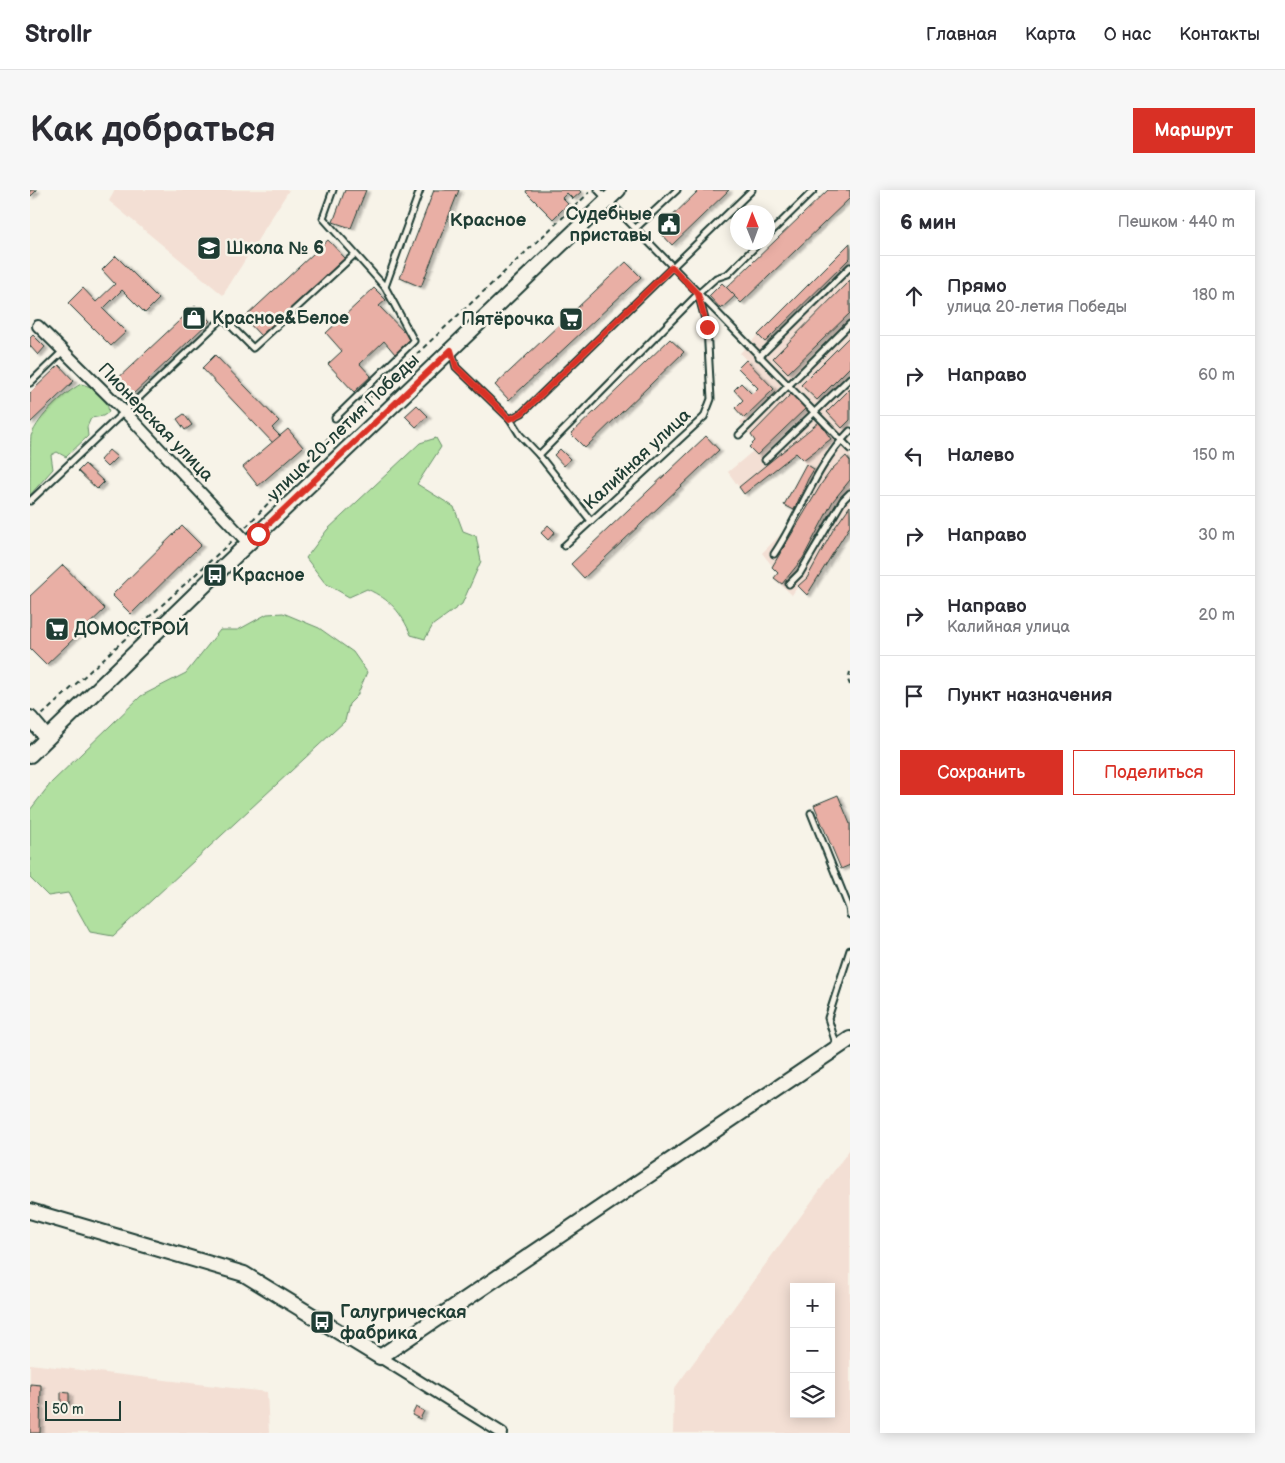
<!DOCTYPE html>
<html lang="ru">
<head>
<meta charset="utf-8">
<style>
  body { margin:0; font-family:"Balsamiq Sans",sans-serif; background:#f7f7f7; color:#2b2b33 }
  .controls { position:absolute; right:15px; bottom:15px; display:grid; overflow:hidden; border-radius:0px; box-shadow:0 2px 12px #0003 }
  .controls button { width:45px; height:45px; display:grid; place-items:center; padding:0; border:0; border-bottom:1px solid #e1e1e2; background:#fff; color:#2b2b33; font:25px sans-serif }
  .compass { position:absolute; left:700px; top:15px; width:45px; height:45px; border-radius:50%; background:#fff; box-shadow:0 2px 12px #0003; rotate:359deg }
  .scale { position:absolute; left:15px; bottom:12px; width:76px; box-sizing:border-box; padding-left:5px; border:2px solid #1f3d34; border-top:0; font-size:14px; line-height:18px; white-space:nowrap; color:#1f3d34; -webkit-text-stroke:4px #f7f3e8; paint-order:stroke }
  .stop { position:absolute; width:15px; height:15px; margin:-11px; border:4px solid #d93025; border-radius:50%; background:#fff }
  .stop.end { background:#d93025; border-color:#fff; box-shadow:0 1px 5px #0008 }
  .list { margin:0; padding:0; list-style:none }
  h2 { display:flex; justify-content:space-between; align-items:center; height:65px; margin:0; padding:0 20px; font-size:21px }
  h2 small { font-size:16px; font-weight:400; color:#7c7c81 }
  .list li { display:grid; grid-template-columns:32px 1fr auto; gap:15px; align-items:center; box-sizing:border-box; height:80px; padding:0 20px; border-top:1px solid #e1e1e2 }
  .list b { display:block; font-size:19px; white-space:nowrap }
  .list p { margin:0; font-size:16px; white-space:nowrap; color:#7c7c81 }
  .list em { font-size:16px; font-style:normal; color:#7c7c81 }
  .actions { display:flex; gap:10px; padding:15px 20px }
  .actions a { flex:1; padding:11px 0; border:1px solid #d93025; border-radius:0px; text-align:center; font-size:18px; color:#d93025 }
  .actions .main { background:#d93025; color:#fff }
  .icon { flex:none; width:28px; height:28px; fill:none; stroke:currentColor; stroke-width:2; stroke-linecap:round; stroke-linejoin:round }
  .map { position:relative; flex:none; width:820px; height:1243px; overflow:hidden; border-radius:0px }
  header { display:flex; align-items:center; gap:30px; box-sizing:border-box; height:70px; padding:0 25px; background:#fff; border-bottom:1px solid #e1e1e2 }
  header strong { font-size:24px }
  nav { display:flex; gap:28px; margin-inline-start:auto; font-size:18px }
  .intro { display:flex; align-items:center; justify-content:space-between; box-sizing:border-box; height:120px; padding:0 30px }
  h1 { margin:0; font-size:35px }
  .button { padding:12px 22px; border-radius:0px; background:#d93025; color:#fff; font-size:18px; font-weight:700 }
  main { display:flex; gap:30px; padding:0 30px }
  aside { flex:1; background:#fff; border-radius:0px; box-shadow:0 2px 12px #0003 }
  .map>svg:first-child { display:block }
  .built { fill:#f3dfd4; fill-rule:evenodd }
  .green { fill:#b1e0a0; stroke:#688e6a }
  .building { fill:#e9afa5; stroke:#1f3d34; filter:url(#shadow) }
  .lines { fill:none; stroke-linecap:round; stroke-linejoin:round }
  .lane-casing { stroke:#1f3d34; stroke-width:9 }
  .street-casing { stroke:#1f3d34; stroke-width:14 }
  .secondary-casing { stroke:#1f3d34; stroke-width:18 }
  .path { stroke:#1f3d34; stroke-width:2; stroke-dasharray:5 4; stroke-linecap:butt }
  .lane { stroke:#f7f3e8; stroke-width:5 }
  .street { stroke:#f7f3e8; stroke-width:10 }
  .secondary { stroke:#f7f3e8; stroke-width:14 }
  .route { stroke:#d93025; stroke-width:6 }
  .labels { text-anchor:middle; stroke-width:5; stroke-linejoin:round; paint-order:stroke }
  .poi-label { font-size:18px; font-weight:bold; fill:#1f3d34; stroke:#f7f3e8; text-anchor:start }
  .street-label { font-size:18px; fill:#1f3d34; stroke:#f7f3e8 }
  .neighbourhood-label { font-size:19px; font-weight:bold; fill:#1f3d34; stroke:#f7f3e8 }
</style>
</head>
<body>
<header>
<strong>Strollr</strong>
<nav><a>Главная</a><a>Карта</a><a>О нас</a><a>Контакты</a></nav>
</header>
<div class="intro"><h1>Как добраться</h1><a class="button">Маршрут</a></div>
<main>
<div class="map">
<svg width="820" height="1243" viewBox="0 0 820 1243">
  <defs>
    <filter id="shadow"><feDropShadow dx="3.5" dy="2" stdDeviation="1" flood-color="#0004"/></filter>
  </defs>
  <rect width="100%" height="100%" fill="#f7f3e8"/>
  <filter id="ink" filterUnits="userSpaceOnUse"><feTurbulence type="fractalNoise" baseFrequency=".02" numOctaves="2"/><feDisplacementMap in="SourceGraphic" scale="10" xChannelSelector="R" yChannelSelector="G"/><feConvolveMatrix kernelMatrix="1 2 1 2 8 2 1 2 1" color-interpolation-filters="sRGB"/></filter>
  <g filter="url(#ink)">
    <g class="built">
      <polygon points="85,0 259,0 193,105 79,11"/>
      <polygon points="820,53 820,336 777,405 768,396 762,405 744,388 748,383 732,363 752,343 764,320 754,315 776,274 764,261 714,304 698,282 723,261 719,257 725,251 710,232 714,228 705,218 713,210 704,200 711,193 722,204 728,198 716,170 710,163"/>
      <path d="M820 959V1243H643L644 1199ZM764 1097H801V1224H764Z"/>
      <polygon points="0,1174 237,1202 239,1243 0,1243"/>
    </g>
    <g class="green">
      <path d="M51 194C66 197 77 207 79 222L73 226 61 228 57 237 58 246 36 267 27 262 21 265 23 279 0 305C0 292 0 255 1 246 9 226 33 204 51 194Z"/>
      <path d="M406 248 411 257 387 294 424 317 433 341 446 346 451 371 432 414 403 435 395 449 381 445C371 422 361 410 337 399L319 407 295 393 276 368 297 340 390 253Z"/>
      <polygon points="253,423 289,438 323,462 337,482 327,506 319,514 315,531 83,746 60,742 38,703 18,706 0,688 0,620 21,593 111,506 156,483 190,440 208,440 237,424"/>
    </g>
    <g class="building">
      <polygon points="0,0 7,0 0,7"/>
      <polygon points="315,0 336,0 321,38 303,32"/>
      <polygon points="404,0 429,0 391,97 370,88"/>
      <polygon points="497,0 549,0 551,2 543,9 537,3 532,8 538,14 523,29 496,2"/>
      <polygon points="669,0 699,0 642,55 628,40"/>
      <polygon points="798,0 820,0 820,8 711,113 696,98"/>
      <polygon points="298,50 315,68 231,146 214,128"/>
      <polygon points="820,53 820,68 735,152 728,145"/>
      <polygon points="86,66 129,109 115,123 92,100 73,119 96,142 81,156 38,113 53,98 66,112 85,94 72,80"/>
      <polygon points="596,72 611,87 479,210 465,195"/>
      <polygon points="820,90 820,123 758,183 743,168"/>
      <polygon points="692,93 705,106 691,119 679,106"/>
      <polygon points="344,98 356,110 349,116 381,149 365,164 354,151 330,174 341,186 324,202 298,174 312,161 296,143"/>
      <polygon points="165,116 180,131 100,207 85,191"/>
      <polygon points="3,145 15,157 8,165 0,156 0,148"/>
      <polygon points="820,146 820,177 787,210 771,195"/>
      <polygon points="640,149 654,162 555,258 541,244"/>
      <polygon points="185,165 249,231 242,238 250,246 243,253 172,178"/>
      <polygon points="716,170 744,199 714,228 705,218 713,210 704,200 711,193 722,204 728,198 708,178"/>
      <polygon points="29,175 44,191 0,233 0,203"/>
      <polygon points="820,199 820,230 812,238 797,222"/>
      <polygon points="761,204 776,218 727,265 719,257 725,251 721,245"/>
      <polygon points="387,215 398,226 386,237 375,226"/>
      <polygon points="154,224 162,235 155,240 147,229"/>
      <polygon points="789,232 801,249 773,270 766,263 714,304 709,297"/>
      <polygon points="258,239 273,257 228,296 213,277"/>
      <polygon points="676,246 689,260 554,388 541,374"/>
      <polygon points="530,259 540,269 534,276 524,265"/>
      <polygon points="79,260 87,267 77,277 70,270"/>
      <polygon points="816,266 820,271 820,290 803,311 773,368 752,394 744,388 748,383 742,377 792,293 802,279"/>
      <polygon points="55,274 74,292 67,299 48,281"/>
      <polygon points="776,274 784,279 778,289 764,320 754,315"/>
      <polygon points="820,316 820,336 777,405 768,396 777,388 803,340"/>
      <polygon points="518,335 525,342 518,350 511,343"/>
      <polygon points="152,336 171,355 101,424 82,405"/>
      <polygon points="33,375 75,419 16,475 0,459 0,406"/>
      <polygon points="808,605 820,634 820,675 811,679 784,615"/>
      <polygon points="0,1194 11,1195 10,1243 0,1243"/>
      <polygon points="31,1202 39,1203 39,1214 31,1214"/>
      <polygon points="386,1217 394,1221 390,1229 382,1225"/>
    </g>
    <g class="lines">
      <g class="lane-casing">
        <g id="lane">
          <polyline points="303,0 293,28 355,97 384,151 305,228"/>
          <polyline points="568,0 820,259"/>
          <polyline points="606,38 647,0"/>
          <polyline points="738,45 784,0"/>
          <polyline points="355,97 390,0"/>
          <polyline points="422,162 426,177 480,229 490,245 509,265 561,331"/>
          <polyline points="729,167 820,77"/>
          <polyline points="0,193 33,161"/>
          <polyline points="480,229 492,223 722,0"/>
          <polyline points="709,245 820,134"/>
          <polyline points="509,265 668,104 686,88 698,84 730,52"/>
          <polyline points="735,270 820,188"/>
          <polyline points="0,311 193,128 223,158 324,65"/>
          <polyline points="534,356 674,227 681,209 677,137 669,107"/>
          <path d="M744 364C771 324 785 276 820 241"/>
          <polyline points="759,394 770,383 813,310 820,303"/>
          <polyline points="781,623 819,718 820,725"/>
          <polyline points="807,857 798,828 820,760"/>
        </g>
      </g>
      <g class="street-casing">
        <g id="street">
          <polyline points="8,136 95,222 218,353"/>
          <polyline points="350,1167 472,1243"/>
        </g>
      </g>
      <g class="secondary-casing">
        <g id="secondary">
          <polyline points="0,528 17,548"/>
          <polyline points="0,565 185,385 588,0"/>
          <polyline points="0,1021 214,1084 350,1167 820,849"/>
        </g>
      </g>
      <g class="path">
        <polyline points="216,337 316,230 560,2"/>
        <polyline points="820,482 818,490 820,495"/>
        <polyline points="12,525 202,351"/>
      </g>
      <use href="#lane" class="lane"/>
      <use href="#street" class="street"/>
      <use href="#secondary" class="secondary"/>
    </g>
  </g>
  <g class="lines" filter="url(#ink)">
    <polyline class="route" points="228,344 421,160 426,177 480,229 492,223 642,77 668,104 677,137"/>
  </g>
  <defs>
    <g id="civic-square" transform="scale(1.25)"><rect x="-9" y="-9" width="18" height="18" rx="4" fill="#1f3d34" stroke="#f7f3e8"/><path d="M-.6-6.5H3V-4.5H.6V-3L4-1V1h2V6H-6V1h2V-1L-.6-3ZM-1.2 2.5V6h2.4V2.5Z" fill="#fff"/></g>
    <g id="school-square" transform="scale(1.25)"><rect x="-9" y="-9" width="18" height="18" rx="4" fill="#1f3d34" stroke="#f7f3e8"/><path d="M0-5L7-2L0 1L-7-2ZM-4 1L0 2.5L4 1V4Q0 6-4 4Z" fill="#fff"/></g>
    <g id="shop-square" transform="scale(1.25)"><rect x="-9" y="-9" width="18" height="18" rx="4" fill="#1f3d34" stroke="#f7f3e8"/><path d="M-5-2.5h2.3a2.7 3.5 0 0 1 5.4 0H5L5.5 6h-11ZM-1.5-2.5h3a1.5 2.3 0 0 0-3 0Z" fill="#fff"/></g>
    <g id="supermarket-square" transform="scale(1.25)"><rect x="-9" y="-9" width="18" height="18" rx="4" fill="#1f3d34" stroke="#f7f3e8"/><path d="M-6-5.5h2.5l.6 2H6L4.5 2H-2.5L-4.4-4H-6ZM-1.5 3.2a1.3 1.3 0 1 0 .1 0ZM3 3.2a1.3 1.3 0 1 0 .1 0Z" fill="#fff"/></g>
    <g id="bus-square" transform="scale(1.25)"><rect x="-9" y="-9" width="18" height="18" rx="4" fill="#1f3d34" stroke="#f7f3e8"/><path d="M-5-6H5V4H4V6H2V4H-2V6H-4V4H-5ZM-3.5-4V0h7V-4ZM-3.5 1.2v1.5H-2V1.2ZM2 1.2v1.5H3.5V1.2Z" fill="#fff"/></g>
  </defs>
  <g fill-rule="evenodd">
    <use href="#civic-square" x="639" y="34"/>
    <use href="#school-square" x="179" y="58"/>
    <use href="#shop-square" x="164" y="128"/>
    <use href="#supermarket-square" x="541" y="129"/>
    <use href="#bus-square" x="185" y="385"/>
    <use href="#supermarket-square" x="27" y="439"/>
    <use href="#bus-square" x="292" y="1132"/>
  </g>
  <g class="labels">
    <g class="poi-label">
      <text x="622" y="30" text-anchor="end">Судебные<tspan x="622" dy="21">приставы</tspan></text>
      <text x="196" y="64">Школа № 6</text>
      <text x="182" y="134">Красное&amp;Белое</text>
      <text x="524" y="135" text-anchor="end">Пятёрочка</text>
      <text x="202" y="391">Красное</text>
      <text x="44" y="445">ДОМОСТРОЙ</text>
      <text x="310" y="1128">Галугрическая<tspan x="310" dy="21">фабрика</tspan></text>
    </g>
    <g class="street-label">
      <text transform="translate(126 232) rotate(46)" y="6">Пионерская улица</text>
      <text transform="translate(313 237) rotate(-44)" y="6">улица 20-летия Победы</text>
      <text transform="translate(607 269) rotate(-43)" y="6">Калийная улица</text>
    </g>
    <g class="neighbourhood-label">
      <text x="458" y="36">Красное</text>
    </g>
  </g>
</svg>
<div class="controls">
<button>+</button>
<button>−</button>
<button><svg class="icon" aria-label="layers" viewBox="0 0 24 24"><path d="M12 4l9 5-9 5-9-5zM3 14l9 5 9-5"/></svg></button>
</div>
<svg class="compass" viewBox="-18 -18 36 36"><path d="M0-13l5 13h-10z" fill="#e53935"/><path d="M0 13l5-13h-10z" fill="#7c7c81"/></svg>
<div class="scale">50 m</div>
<div class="stop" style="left:228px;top:344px"></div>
<div class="stop end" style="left:677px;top:137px"></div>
</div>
<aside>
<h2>6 мин<small>Пешком · 440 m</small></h2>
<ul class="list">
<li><svg class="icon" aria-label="ahead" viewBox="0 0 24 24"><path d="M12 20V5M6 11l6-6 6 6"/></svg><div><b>Прямо</b><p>улица 20-летия Победы</p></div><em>180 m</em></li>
<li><svg class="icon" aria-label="right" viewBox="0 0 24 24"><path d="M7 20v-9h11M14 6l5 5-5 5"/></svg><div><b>Направо</b></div><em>60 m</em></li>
<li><svg class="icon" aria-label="left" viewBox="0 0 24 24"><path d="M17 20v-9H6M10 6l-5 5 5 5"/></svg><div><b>Налево</b></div><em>150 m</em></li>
<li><svg class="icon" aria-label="right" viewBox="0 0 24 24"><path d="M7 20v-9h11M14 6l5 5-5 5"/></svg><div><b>Направо</b></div><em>30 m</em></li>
<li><svg class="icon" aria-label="right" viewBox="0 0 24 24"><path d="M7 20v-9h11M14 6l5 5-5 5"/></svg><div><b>Направо</b><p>Калийная улица</p></div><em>20 m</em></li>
<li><svg class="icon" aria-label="arrive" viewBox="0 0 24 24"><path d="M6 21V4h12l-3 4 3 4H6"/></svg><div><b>Пункт назначения</b></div></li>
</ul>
<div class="actions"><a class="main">Сохранить</a><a>Поделиться</a></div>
</aside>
</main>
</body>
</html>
